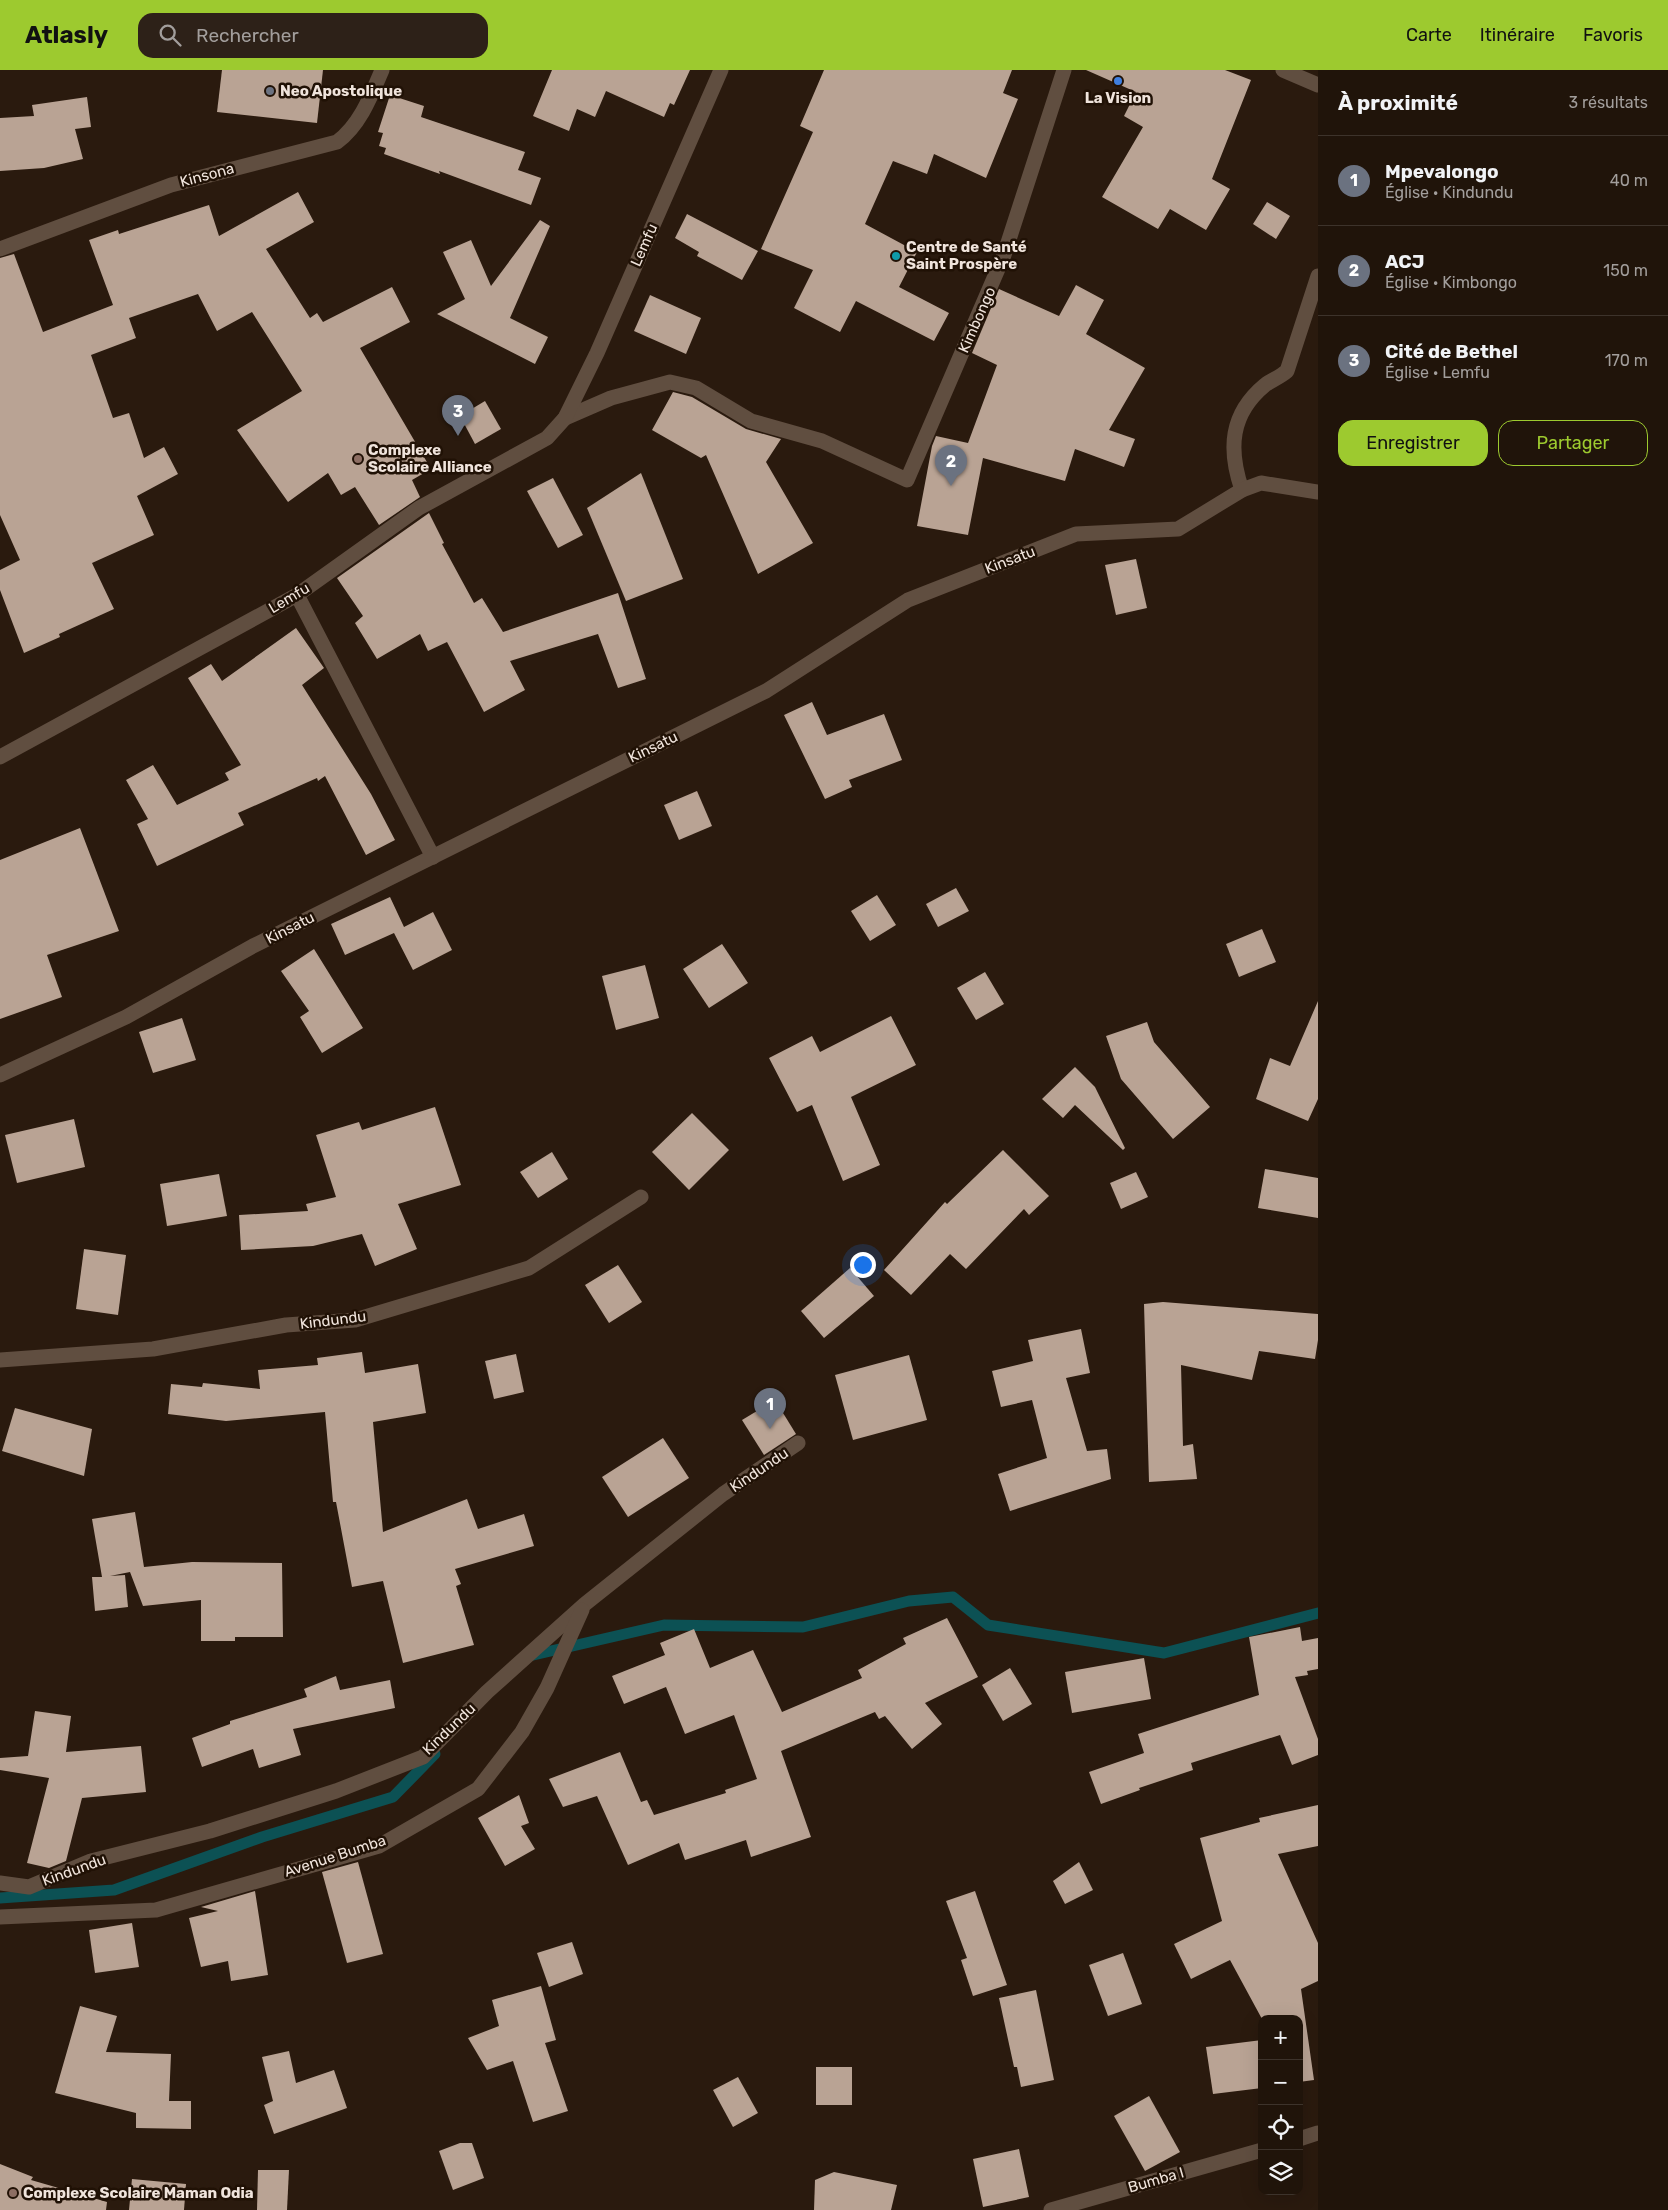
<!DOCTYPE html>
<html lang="fr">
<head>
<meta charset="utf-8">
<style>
  body { margin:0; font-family:Rubik,sans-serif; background:#2d2118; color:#f1f3f6 }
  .controls { position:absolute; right:15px; bottom:15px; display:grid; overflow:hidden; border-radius:10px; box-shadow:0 5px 20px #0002 }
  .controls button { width:45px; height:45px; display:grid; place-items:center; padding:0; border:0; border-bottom:1px solid #3d332b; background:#20140a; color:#f1f3f6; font:25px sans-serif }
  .you { position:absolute; left:862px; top:1194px; width:18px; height:18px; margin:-12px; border:4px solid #fff; border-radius:50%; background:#1a73e8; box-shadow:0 0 0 8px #1a73e833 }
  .badge { display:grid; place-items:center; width:32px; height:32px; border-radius:50%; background:#9dca2f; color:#fff; font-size:16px; font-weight:700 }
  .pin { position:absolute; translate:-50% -41px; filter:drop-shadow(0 1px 2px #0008) }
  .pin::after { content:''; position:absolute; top:26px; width:18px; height:15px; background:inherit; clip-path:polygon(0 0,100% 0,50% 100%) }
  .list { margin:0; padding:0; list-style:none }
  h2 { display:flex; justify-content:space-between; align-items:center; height:65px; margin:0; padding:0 20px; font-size:21px }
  h2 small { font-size:16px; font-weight:400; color:#a29e9c }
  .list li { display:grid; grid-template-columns:32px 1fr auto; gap:15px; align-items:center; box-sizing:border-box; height:90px; padding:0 20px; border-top:1px solid #3d332b }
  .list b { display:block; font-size:19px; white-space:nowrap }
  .list p { margin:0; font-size:16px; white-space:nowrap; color:#a29e9c }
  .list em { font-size:16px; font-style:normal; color:#a29e9c }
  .actions { display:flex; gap:10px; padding:15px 20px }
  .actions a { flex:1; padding:11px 0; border:1px solid #9dca2f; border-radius:15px; text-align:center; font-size:18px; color:#9dca2f }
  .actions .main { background:#9dca2f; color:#111 }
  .icon { flex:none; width:28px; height:28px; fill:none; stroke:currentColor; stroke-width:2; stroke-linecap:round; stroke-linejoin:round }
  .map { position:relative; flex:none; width:1318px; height:2140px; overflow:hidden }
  header { display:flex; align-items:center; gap:30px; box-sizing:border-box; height:70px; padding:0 25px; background:#9dca2f; color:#111 }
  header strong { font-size:24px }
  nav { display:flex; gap:28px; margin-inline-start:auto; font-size:18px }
  .search { width:350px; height:45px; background:#2d2118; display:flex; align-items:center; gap:12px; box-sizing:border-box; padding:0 18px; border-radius:15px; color:#a29e9c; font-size:19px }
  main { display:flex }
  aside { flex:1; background:#20140a }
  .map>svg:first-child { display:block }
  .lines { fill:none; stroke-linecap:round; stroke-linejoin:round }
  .stream { stroke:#0c5154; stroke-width:11 }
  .building { fill:#b9a394 }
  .minor { stroke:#604e40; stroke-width:15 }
  .shop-dot { fill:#3f7fe0; stroke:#201105; stroke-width:2 }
  .worship-dot { fill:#6b7280; stroke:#201105; stroke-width:2 }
  .culture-dot { fill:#0f9aa8; stroke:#201105; stroke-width:2 }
  .education-dot { fill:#8d6e63; stroke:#201105; stroke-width:2 }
  .labels { text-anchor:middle; stroke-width:5; stroke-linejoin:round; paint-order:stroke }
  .poi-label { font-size:15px; font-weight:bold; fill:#f0e4dc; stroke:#201105; text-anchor:start }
  .street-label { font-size:15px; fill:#f0e4dc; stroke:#201105 }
</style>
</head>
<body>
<header>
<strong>Atlasly</strong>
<div class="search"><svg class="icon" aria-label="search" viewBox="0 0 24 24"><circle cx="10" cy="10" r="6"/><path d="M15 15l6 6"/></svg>Rechercher</div>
<nav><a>Carte</a><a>Itinéraire</a><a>Favoris</a></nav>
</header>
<main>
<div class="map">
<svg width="1318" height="2140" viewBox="0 0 1318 2140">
  <rect width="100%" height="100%" fill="#2a1a0e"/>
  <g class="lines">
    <g class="stream">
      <polyline points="529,1586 664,1555 803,1557 909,1531 953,1527 988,1555 1164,1583 1318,1543"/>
      <polyline points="0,1828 114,1820 262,1767 393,1727 435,1684"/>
    </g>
  </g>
  <g class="building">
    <polygon points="222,0 323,0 317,53 217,42"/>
    <polygon points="552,0 690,0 674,35 670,33 664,47 606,21 595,47 577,39 569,61 533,46"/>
    <polygon points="824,0 1012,0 1003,23 1018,29 986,108 934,84 927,104 893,91 865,154 917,182 899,217 949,243 934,271 856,231 840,262 794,238 813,200 761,179 813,62 800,56"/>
    <polygon points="1086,0 1225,0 1251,10 1212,109 1230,119 1206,160 1170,139 1158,159 1102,127 1143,57 1124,46 1136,22"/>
    <polygon points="390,25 424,36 421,47 525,82 518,100 541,108 531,135 439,101 440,104 384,84 386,78 379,76 383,63 378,62"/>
    <polygon points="87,27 91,57 75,59 83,89 44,98 0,101 0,48 34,46 32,35"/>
    <polygon points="298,122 314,152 266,179 310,248 317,243 323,252 392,217 410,252 360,278 431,399 412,410 420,427 379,455 355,417 341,425 328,403 288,432 237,360 302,321 252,242 217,261 198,224 129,248 136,268 91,285 113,348 129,343 144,388 164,377 178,404 137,426 154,465 92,493 114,539 59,564 60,567 24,583 0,520 0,500 20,490 0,445 0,188 14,184 43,262 113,235 89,170 118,160 119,164 209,135 219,166"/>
    <polygon points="1267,132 1290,146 1276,169 1253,154"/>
    <polygon points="687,144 758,181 742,210 697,186 699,182 675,168"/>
    <polygon points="540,150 550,156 510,248 548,267 535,294 437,244 465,229 443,182 471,170 491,216"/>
    <polygon points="1076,215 1104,230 1086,264 1145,298 1109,360 1135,369 1124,397 1075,379 1065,411 983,388 968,465 917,456 932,376 936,366 968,373 997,295 972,283 999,219 1059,246"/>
    <polygon points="650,225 701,248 686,284 634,261"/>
    <polygon points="673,322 692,327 746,359 781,369 766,392 813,473 758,504 706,385 701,388 652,360"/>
    <polygon points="485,331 501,359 475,374 460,346"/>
    <polygon points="641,403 683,509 626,531 587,438"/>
    <polygon points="553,408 583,465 558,478 527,421"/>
    <polygon points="429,443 444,473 442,474 474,533 482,528 503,562 618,523 646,609 618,618 598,564 510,591 525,620 484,642 447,572 428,581 420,564 377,589 355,553 363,546 337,508"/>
    <polygon points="1136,489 1147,538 1116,545 1105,495"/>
    <polygon points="296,558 324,598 302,615 371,724 395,770 366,785 325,706 318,711 317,708 238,743 244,755 157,796 137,754 148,749 126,710 153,695 177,735 229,710 225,703 241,695 188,608 211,594 222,611"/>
    <polygon points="812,632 827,665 884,644 902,690 849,710 852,717 825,729 784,645"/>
    <polygon points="697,721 712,756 679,770 664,735"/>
    <polygon points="80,758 119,861 47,885 62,927 0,949 0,790"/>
    <polygon points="956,818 969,841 938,857 926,834"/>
    <polygon points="877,825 896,855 870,871 851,841"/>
    <polygon points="390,827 404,857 433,842 452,880 413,900 394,863 345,885 331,854"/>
    <polygon points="1262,859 1276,892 1239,907 1226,874"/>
    <polygon points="722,874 748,913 709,938 683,899"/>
    <polygon points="314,879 363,958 322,983 300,947 309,941 281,901"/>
    <polygon points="645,895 659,948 616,960 602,906"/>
    <polygon points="985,902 1004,934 976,950 957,918"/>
    <polygon points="1318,931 1318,1029 1308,1051 1256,1029 1270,988 1290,996"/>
    <polygon points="891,946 916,995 851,1027 880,1095 843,1111 812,1035 797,1042 769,988 812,966 820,982"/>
    <polygon points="182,948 196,990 153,1003 139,962"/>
    <polygon points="1147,952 1154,972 1210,1037 1173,1069 1121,1009 1106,966"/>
    <polygon points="1075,997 1095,1017 1125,1078 1123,1080 1075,1035 1063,1048 1042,1029"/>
    <polygon points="435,1037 461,1115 398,1134 417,1179 375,1196 362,1164 313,1176 241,1180 239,1145 308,1141 306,1134 336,1127 316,1065 359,1052 362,1060"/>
    <polygon points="692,1043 729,1080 689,1120 652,1082"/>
    <polygon points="74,1049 85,1097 17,1113 5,1065"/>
    <polygon points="1003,1080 1049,1126 1029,1145 1024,1139 966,1199 950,1184 911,1225 884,1200 945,1132 947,1134"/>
    <polygon points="552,1082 568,1109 538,1128 520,1102"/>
    <polygon points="1265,1099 1318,1108 1318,1148 1258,1138"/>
    <polygon points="1136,1102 1148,1127 1121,1139 1110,1113"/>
    <polygon points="219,1104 227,1146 167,1156 160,1114"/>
    <polygon points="84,1179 126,1185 118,1245 76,1239"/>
    <polygon points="618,1195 642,1232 609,1253 585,1215"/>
    <polygon points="850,1198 874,1226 824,1268 801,1241"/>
    <polygon points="1163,1232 1318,1244 1318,1270 1315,1289 1259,1281 1252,1310 1181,1295 1183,1376 1193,1374 1197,1409 1149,1412 1144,1234"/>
    <polygon points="1081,1259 1090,1303 1066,1308 1087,1381 1107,1379 1111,1409 1010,1441 998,1404 1047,1388 1032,1330 1001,1337 992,1301 1033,1291 1028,1270"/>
    <polygon points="362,1282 365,1303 418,1294 426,1343 373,1352 383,1462 467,1429 478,1459 524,1444 534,1476 455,1499 461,1514 456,1516 474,1575 403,1593 383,1511 352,1517 336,1432 333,1432 325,1342 226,1351 168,1344 171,1314 202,1317 203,1313 260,1319 258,1300 318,1295 317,1288"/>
    <polygon points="516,1284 524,1322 494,1329 485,1291"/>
    <polygon points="909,1285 927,1350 853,1370 835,1305"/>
    <polygon points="775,1330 796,1364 764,1385 742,1350"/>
    <polygon points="15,1338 92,1359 84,1406 2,1381"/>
    <polygon points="663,1368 689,1408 628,1447 602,1407"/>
    <polygon points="135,1442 144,1497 192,1492 282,1493 283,1567 235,1567 235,1571 201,1571 201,1530 143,1536 130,1502 110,1506 125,1505 128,1537 95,1541 92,1507 102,1507 92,1449"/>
    <polygon points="947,1548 978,1607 925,1633 942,1654 912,1679 885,1646 879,1649 875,1642 781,1681 811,1767 751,1787 746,1770 685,1790 679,1773 628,1795 597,1726 563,1737 549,1709 620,1682 641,1732 647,1730 654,1745 726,1723 725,1720 757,1709 734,1645 685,1664 666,1617 624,1634 612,1606 665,1585 660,1573 694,1559 710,1598 753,1580 782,1642 862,1608 858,1600 906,1574 903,1568"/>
    <polygon points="1300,1557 1302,1571 1318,1568 1318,1599 1307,1601 1308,1605 1295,1607 1318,1669 1318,1685 1292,1695 1280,1665 1191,1693 1193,1700 1139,1718 1140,1720 1101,1734 1089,1702 1144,1683 1138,1664 1259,1625 1249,1567"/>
    <polygon points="1144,1588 1151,1629 1072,1643 1065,1602"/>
    <polygon points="1010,1598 1032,1634 1003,1651 982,1615"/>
    <polygon points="336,1606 340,1620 390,1610 395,1638 293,1659 301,1685 259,1698 253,1679 202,1697 192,1668 230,1654 230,1651 307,1627 304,1619"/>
    <polygon points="35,1641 71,1646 66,1682 141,1676 146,1722 82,1728 66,1791 49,1798 27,1793 49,1708 0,1700 0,1688 28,1686"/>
    <polygon points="519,1725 529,1753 521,1756 535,1779 505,1796 478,1748"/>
    <polygon points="1318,1735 1318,1776 1278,1784 1318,1873 1318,1911 1301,1919 1314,2010 1299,2012 1299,1949 1262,1949 1230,1890 1191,1909 1174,1874 1222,1851 1200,1768 1260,1752 1259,1748"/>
    <polygon points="358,1792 383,1884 347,1893 322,1802"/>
    <polygon points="1079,1792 1093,1820 1065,1834 1053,1811"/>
    <polygon points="255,1821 268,1905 231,1911 228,1891 201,1897 189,1848 218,1841 201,1837"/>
    <polygon points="975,1821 1007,1915 973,1926 961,1890 967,1888 946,1831"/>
    <polygon points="132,1853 139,1897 95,1903 89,1860"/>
    <polygon points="572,1872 583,1904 549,1917 537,1883"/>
    <polygon points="1123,1883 1142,1934 1108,1946 1089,1895"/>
    <polygon points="541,1916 556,1970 545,1973 568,2041 533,2052 513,1991 487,2000 468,1968 499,1956 492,1930"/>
    <polygon points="1036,1920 1054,2010 1021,2017 1017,1997 1014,1997 999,1928"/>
    <polygon points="80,1936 117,1946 106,1982 171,1984 169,2031 191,2031 191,2059 136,2058 136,2043 55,2023"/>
    <polygon points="1262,1970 1262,2018 1213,2024 1206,1977"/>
    <polygon points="289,1981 296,2013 334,2000 347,2038 274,2064 264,2035 273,2031 262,1987"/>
    <rect x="816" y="1997" width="36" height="38"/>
    <polygon points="738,2007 758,2043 733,2057 713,2020"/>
    <polygon points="1149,2026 1180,2082 1145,2101 1114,2046"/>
    <polygon points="460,2073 472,2073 484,2108 453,2120 439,2081"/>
    <polygon points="1019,2079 1029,2127 983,2137 973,2089"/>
    <polygon points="0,2094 33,2107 31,2110 107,2132 106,2140 0,2140"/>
    <polygon points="258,2100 289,2100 287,2140 257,2140"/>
    <polygon points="834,2102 897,2115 891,2140 814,2140 815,2110"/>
    <polygon points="132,2109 186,2114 184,2140 129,2140"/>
  </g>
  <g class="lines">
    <g class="minor">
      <polyline points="1283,0 1318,15"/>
      <path d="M0 179 171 115 337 72C360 55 371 26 382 0"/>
      <polyline points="565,348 611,328 670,312 696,318 751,351 822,371 907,410 1004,185 1064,0"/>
      <path d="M1242 420C1228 379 1230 344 1265 315 1272 310 1280 307 1287 301L1318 206"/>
      <polyline points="297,525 433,787"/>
      <polyline points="0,687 297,525 419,438 547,368 565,348 597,283 721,0"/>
      <polyline points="0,1005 126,947 253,876 766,621 908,530 1076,464 1178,459 1242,420 1261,413 1318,422"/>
      <polyline points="0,1290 153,1279 286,1255 355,1250 529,1198 641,1127"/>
      <polyline points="0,1813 29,1817 91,1791 210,1761 336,1721 423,1687 487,1622 585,1534 723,1424 798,1373"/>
      <polyline points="0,1847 156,1840 379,1776 478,1719 522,1662 547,1618 582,1540"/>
      <polyline points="1299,2069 1318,2063"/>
      <polyline points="1051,2140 1262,2080"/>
    </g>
  </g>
  <circle class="shop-dot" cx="1118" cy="11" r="5"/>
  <circle class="worship-dot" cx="270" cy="21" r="5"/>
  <circle class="culture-dot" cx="896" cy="186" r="5"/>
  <g class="education-dot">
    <circle cx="358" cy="389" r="5"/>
    <circle cx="13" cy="2123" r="5"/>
  </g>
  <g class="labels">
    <g class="poi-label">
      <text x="280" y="26">Neo Apostolique</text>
      <text x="1118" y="33" text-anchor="middle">La Vision</text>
      <text x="906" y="182">Centre de Santé<tspan x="906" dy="17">Saint Prospère</tspan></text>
      <text x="368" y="385">Complexe<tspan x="368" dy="17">Scolaire Alliance</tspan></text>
      <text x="23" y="2128">Complexe Scolaire Maman Odia</text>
    </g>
    <g class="street-label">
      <text transform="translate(207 105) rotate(-15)" y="5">Kinsona</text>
      <text transform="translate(644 175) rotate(-66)" y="5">Lemfu</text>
      <text transform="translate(977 250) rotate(-66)" y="5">Kimbongo</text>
      <text transform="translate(1010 490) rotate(-21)" y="5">Kinsatu</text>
      <text transform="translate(289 528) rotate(-31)" y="5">Lemfu</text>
      <text transform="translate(653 677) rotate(-26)" y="5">Kinsatu</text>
      <text transform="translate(290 858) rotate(-27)" y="5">Kinsatu</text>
      <text transform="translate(333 1250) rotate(-7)" y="5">Kindundu</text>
      <text transform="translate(759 1400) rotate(-34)" y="5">Kindundu</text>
      <text transform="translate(449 1659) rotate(-44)" y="5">Kindundu</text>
      <text transform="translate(335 1786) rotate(-18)" y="5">Avenue Bumba</text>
      <text transform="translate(74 1800) rotate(-20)" y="5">Kindundu</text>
      <text transform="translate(1156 2110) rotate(-16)" y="5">Bumba I</text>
    </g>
  </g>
</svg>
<div class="controls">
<button>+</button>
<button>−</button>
<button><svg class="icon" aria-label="locate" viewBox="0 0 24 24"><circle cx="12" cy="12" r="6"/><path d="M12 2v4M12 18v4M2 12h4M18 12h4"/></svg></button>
<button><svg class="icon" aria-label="layers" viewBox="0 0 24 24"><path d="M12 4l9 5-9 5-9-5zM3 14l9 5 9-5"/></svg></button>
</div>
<div class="you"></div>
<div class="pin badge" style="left:770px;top:1359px;background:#6b7280">1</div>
<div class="pin badge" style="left:951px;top:416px;background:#6b7280">2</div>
<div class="pin badge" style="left:458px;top:366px;background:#6b7280">3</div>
</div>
<aside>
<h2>À proximité<small>3 résultats</small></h2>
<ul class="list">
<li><span class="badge" style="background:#6b7280">1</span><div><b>Mpevalongo</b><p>Église · Kindundu</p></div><em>40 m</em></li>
<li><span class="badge" style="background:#6b7280">2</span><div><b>ACJ</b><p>Église · Kimbongo</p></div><em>150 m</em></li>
<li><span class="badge" style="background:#6b7280">3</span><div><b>Cité de Bethel</b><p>Église · Lemfu</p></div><em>170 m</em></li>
</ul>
<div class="actions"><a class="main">Enregistrer</a><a>Partager</a></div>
</aside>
</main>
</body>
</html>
